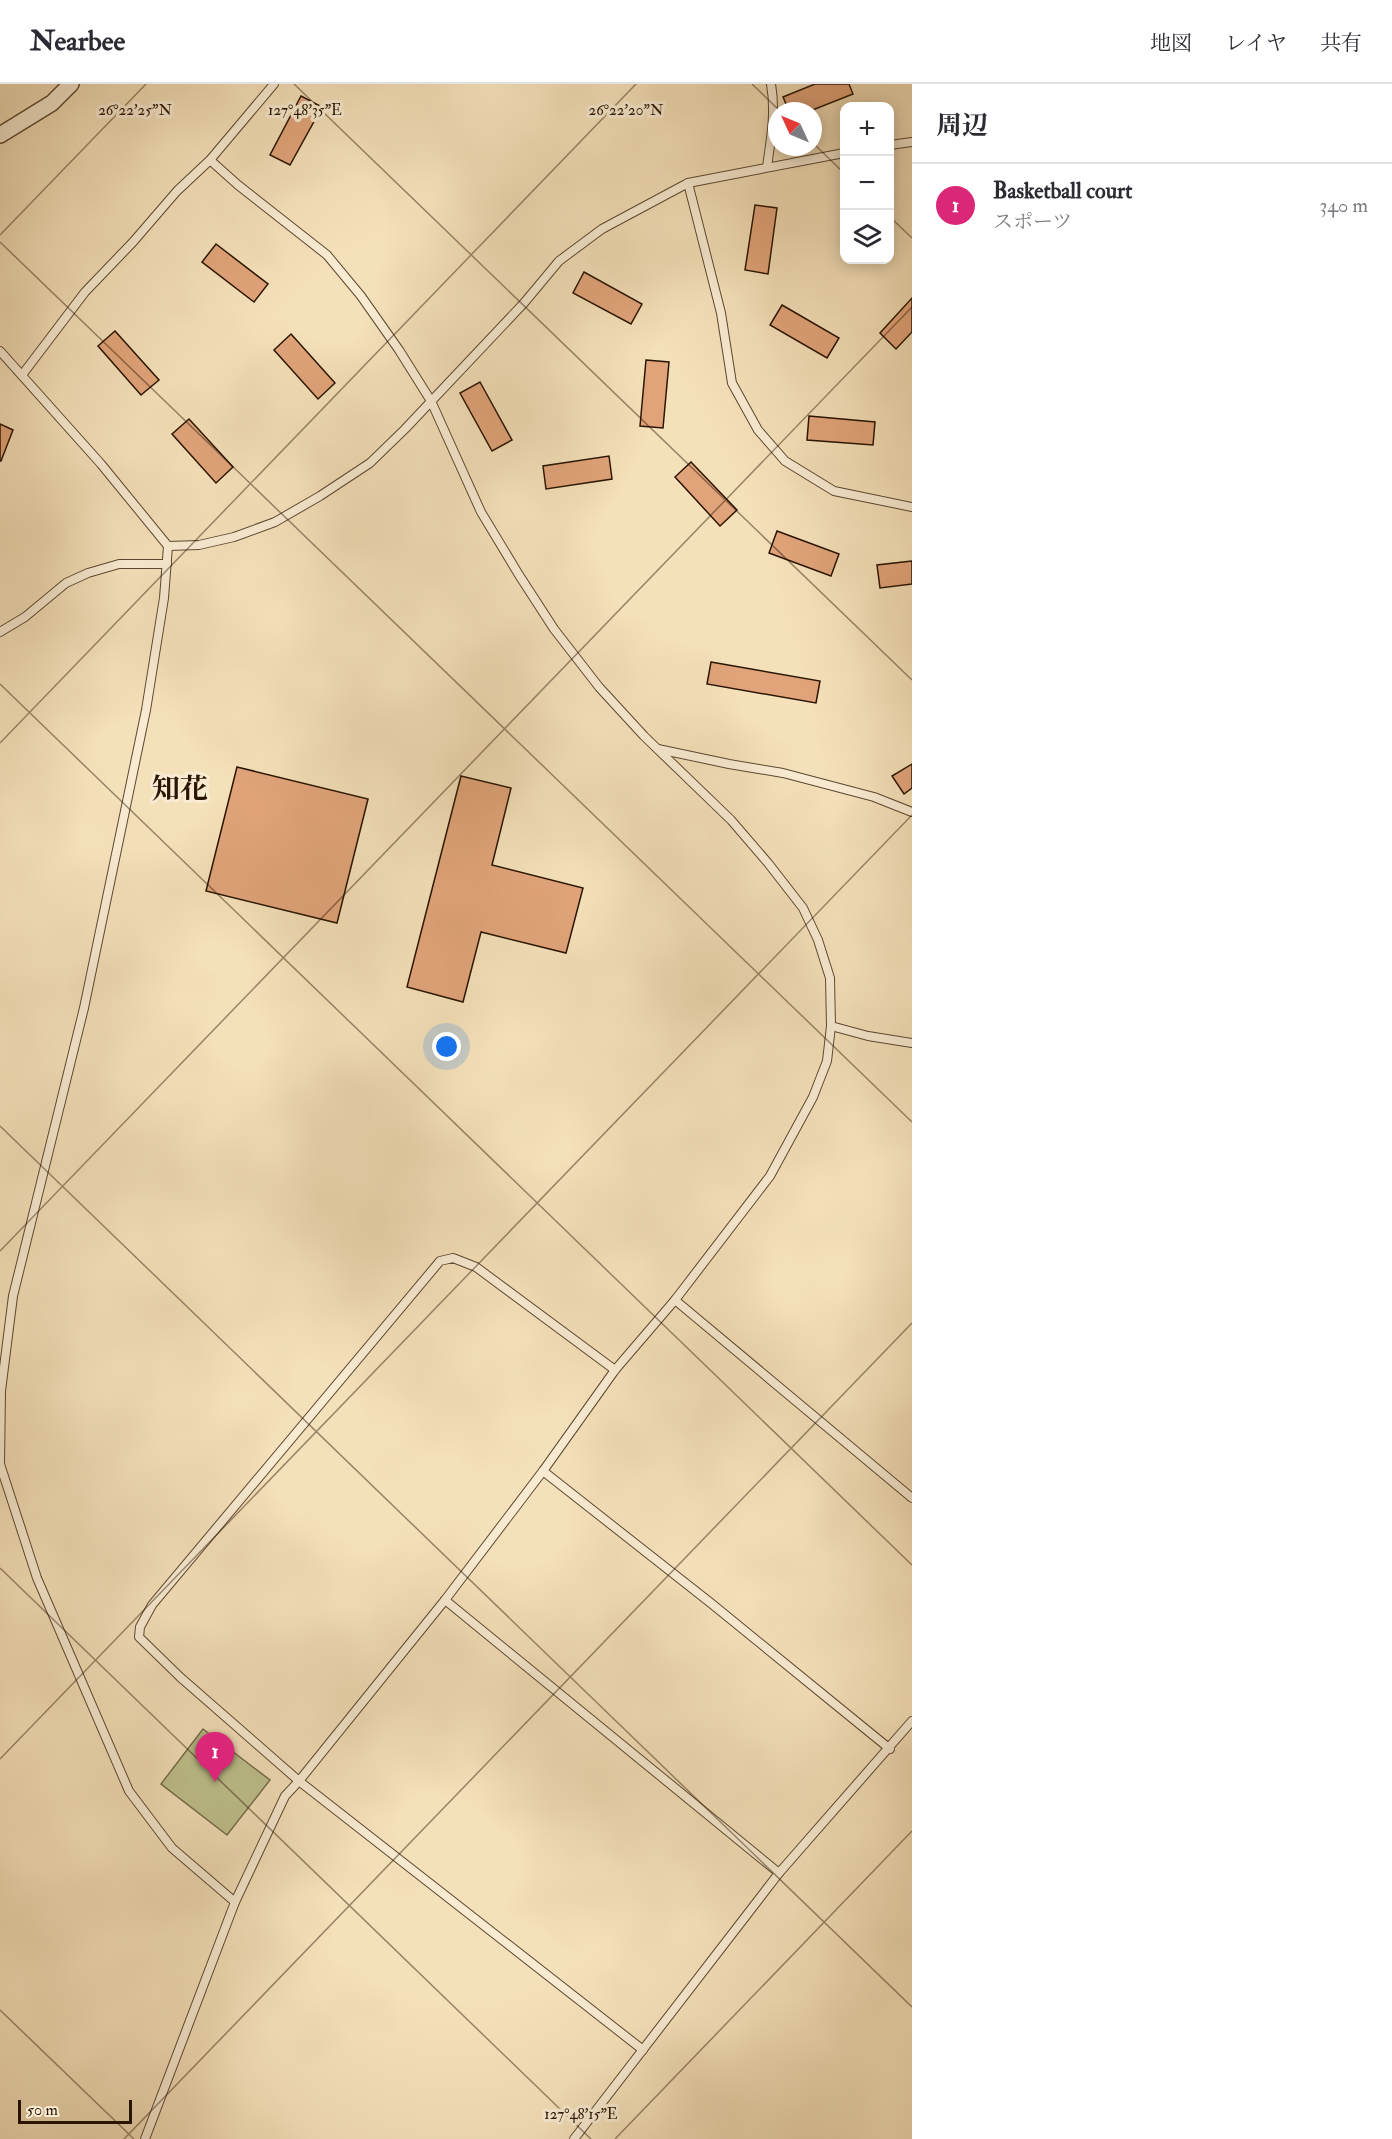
<!DOCTYPE html>
<html lang="ja">
<head>
<meta charset="utf-8">
<style>
  body { margin:0; font-family:"IM FELL Double Pica","Noto Serif JP",serif; background:#f2f2f3; color:#2b2b33 }
  .controls { position:absolute; right:18px; top:18px; display:grid; overflow:hidden; border-radius:12px; box-shadow:0 3px 15px #0003 }
  .controls button { width:54px; height:54px; display:grid; place-items:center; padding:0; border:0; border-bottom:2px solid #e1e1e2; background:#fff; color:#2b2b33; font:30px sans-serif }
  .compass { position:absolute; left:768px; top:18px; width:54px; height:54px; border-radius:50%; background:#fff; box-shadow:0 3px 15px #0003; rotate:314deg }
  .scale { position:absolute; left:18px; bottom:15px; width:114px; box-sizing:border-box; padding-left:6px; border:3px solid #2a1502; border-top:0; font-size:16px; line-height:21px; white-space:nowrap; color:#2a1502; -webkit-text-stroke:4px #f8ebd2; paint-order:stroke }
  .you { position:absolute; left:447px; top:963px; width:21px; height:21px; margin:-15px; border:4px solid #fff; border-radius:50%; background:#1a73e8; box-shadow:0 0 0 9px #1a73e833 }
  .badge { display:grid; place-items:center; width:39px; height:39px; border-radius:50%; background:#db2777; color:#fff; font-size:20px; font-weight:700 }
  .pin { position:absolute; translate:-50% -50px; filter:drop-shadow(0 2px 3px #0008) }
  .pin::after { content:''; position:absolute; top:32px; width:21px; height:18px; background:inherit; clip-path:polygon(0 0,100% 0,50% 100%) }
  .list { margin:0; padding:0; list-style:none }
  h2 { display:flex; justify-content:space-between; align-items:center; height:78px; margin:0; padding:0 24px; font-size:26px }
  h2 small { font-size:20px; font-weight:400; color:#7c7c81 }
  .list li { display:grid; grid-template-columns:39px 1fr auto; gap:18px; align-items:center; box-sizing:border-box; height:84px; padding:0 24px; border-top:2px solid #e1e1e2 }
  .list b { display:block; font-size:22px; white-space:nowrap }
  .list p { margin:0; font-size:20px; white-space:nowrap; color:#7c7c81 }
  .list em { font-size:20px; font-style:normal; color:#7c7c81 }
  .icon { flex:none; width:33px; height:33px; fill:none; stroke:currentColor; stroke-width:2; stroke-linecap:round; stroke-linejoin:round }
  .map { position:relative; flex:none; width:912px; height:2055px; overflow:hidden }
  header { display:flex; align-items:center; gap:36px; box-sizing:border-box; height:84px; padding:0 30px; background:#fff; border-bottom:2px solid #e1e1e2 }
  header strong { font-size:28px }
  nav { display:flex; gap:33px; margin-inline-start:auto; font-size:21px }
  main { display:flex }
  aside { flex:1; background:#fff }
  .map>svg:first-child { display:block }
  .green { fill:#bec18d; stroke:#746b48; stroke-width:1.5 }
  .building { fill:#e1a47a; stroke:#2a1502; stroke-width:1.5 }
  .lines { fill:none; stroke-linecap:round; stroke-linejoin:round }
  .service-casing { stroke:#5c4830; stroke-width:10 }
  .minor-casing { stroke:#5c4830; stroke-width:18 }
  .service { stroke:#f8ebd2; stroke-width:8 }
  .minor { stroke:#f8ebd2; stroke-width:15 }
  .ticks { fill:none; stroke:#2a1502; stroke-width:1.5; stroke-opacity:0.45 }
  .labels { text-anchor:middle; stroke-width:6; stroke-linejoin:round; paint-order:stroke }
  .quarter-label { font-size:28px; font-weight:bold; fill:#2a1502; stroke:#f8ebd2 }
  .ticks-label { font-size:15px; text-anchor:middle; fill:#2a1502; stroke:#f8ebd2; stroke-width:6; stroke-linejoin:round; paint-order:stroke }
</style>
</head>
<body>
<header>
<strong>Nearbee</strong>
<nav><a>地図</a><a>レイヤ</a><a>共有</a></nav>
</header>
<main>
<div class="map">
<svg width="912" height="2055" viewBox="0 0 912 2055">
  <rect width="100%" height="100%" fill="#f4e0b9"/>
  <filter id="stains"><feTurbulence type="fractalNoise" baseFrequency=".00333" numOctaves="4"/><feColorMatrix values="0 0 0 0 .2 0 0 0 0 .09 0 0 0 0 .02 0 0 0 .5 -.17"/></filter>
  <radialGradient id="worn" r=".72"><stop offset=".6" stop-color="#630" stop-opacity="0"/><stop offset="1" stop-color="#630" stop-opacity=".3"/></radialGradient>
  <polygon class="green" points="203,1645 270,1696 227,1751 161,1700"/>
  <g class="building">
    <polygon points="815,0 849,0 853,10 810,27 789,27 783,13"/>
    <polygon points="301,12 322,23 290,81 270,71"/>
    <polygon points="755,121 777,124 768,190 745,186"/>
    <polygon points="216,160 268,200 254,218 202,178"/>
    <polygon points="584,188 642,220 631,240 573,209"/>
    <polygon points="912,214 912,248 896,265 880,249"/>
    <polygon points="782,221 839,254 827,274 770,241"/>
    <polygon points="115,247 159,296 141,311 98,262"/>
    <polygon points="291,250 335,299 318,315 274,266"/>
    <polygon points="646,276 669,278 663,344 640,342"/>
    <polygon points="480,298 512,356 492,367 460,309"/>
    <polygon points="809,332 875,338 873,361 807,356"/>
    <polygon points="189,335 233,383 216,399 172,350"/>
    <polygon points="0,340 13,346 1,377 0,377"/>
    <polygon points="609,372 612,395 546,405 543,382"/>
    <polygon points="691,378 737,426 720,442 675,393"/>
    <polygon points="777,447 839,470 831,492 769,469"/>
    <polygon points="912,477 912,500 880,504 877,481"/>
    <polygon points="711,578 820,597 816,619 707,600"/>
    <polygon points="912,680 912,704 904,710 892,692"/>
    <polygon points="237,683 368,715 337,839 206,807"/>
    <polygon points="461,692 511,704 492,781 583,804 566,869 481,848 463,918 407,903"/>
  </g>
  <g class="lines">
    <g class="service-casing">
      <g id="service">
        <polyline points="890,61 912,58"/>
        <path d="M767 83C771 54 776 29 771 0"/>
        <polyline points="688,99 721,229 732,299 758,346 785,377 834,407 912,423"/>
        <polyline points="0,267 101,380 168,462 164,514 146,626 84,924 13,1212 1,1307 0,1380 37,1494 129,1707 172,1764 235,1818"/>
        <polyline points="22,291 85,208 133,158 177,107 210,76 274,0"/>
        <polyline points="168,462 199,461 234,453 275,438 320,412 370,379 405,345 524,219 559,177 602,145 688,99 844,69"/>
        <polyline points="0,548 25,533 66,499 88,489 119,480 167,480"/>
        <polyline points="658,665 729,680 783,689 874,713 912,728"/>
        <polyline points="831,942 868,952 912,959"/>
        <polyline points="675,1216 912,1414"/>
        <polyline points="615,1286 476,1183 453,1174 440,1177 152,1521 140,1543 139,1553 180,1593 299,1697 643,1966"/>
        <polyline points="543,1387 712,1520 890,1665"/>
        <polyline points="445,1516 779,1789"/>
        <polyline points="145,2055 235,1818 285,1712 299,1697 445,1516 543,1387 615,1286 675,1216 770,1092 813,1013 827,977 831,942 830,894 818,856 803,824 768,779 731,736 644,652 599,603 554,545 519,491 481,428 431,317 399,266 361,212 327,171 238,101 210,76"/>
        <polyline points="574,2055 779,1789 912,1637"/>
      </g>
    </g>
    <g class="minor-casing">
      <polyline id="minor" points="0,51 52,19 71,0"/>
    </g>
    <use href="#service" class="service"/>
    <use href="#minor" class="minor"/>
  </g>
  <path class="ticks" d="M294 0 912 596M752 0 780 27M813 59 844 89M890 133 912 154M0 151 146 0M0 158 912 1038M0 600 912 1481M0 659 636 0M0 1042 912 1923M0 1167 912 223M0 1484 591 2055M0 1675 912 731M0 1926 134 2055M124 2055 912 1239M615 2055 912 1747"/>
  <g class="labels">
    <g class="quarter-label">
      <text x="180" y="714">知花</text>
    </g>
  </g>
  <g class="ticks-label">
    <text x="305" y="31">127°48'35"E</text>
    <text x="135" y="31">26°22'25"N</text>
    <text x="626" y="31">26°22'20"N</text>
    <text x="581" y="2035">127°48'15"E</text>
  </g>
  <rect width="100%" height="100%" filter="url(#stains)"/>
  <rect width="100%" height="100%" fill="url(#worn)"/>
</svg>
<div class="controls">
<button>+</button>
<button>−</button>
<button><svg class="icon" aria-label="layers" viewBox="0 0 24 24"><path d="M12 4l9 5-9 5-9-5zM3 14l9 5 9-5"/></svg></button>
</div>
<svg class="compass" viewBox="-18 -18 36 36"><path d="M0-13l5 13h-10z" fill="#e53935"/><path d="M0 13l5-13h-10z" fill="#7c7c81"/></svg>
<div class="scale">50 m</div>
<div class="you"></div>
<div class="pin badge" style="left:215px;top:1698px">1</div>
</div>
<aside>
<h2>周辺<small></small></h2>
<ul class="list">
<li><span class="badge">1</span><div><b>Basketball court</b><p>スポーツ</p></div><em>340 m</em></li>
</ul>
</aside>
</main>
</body>
</html>
